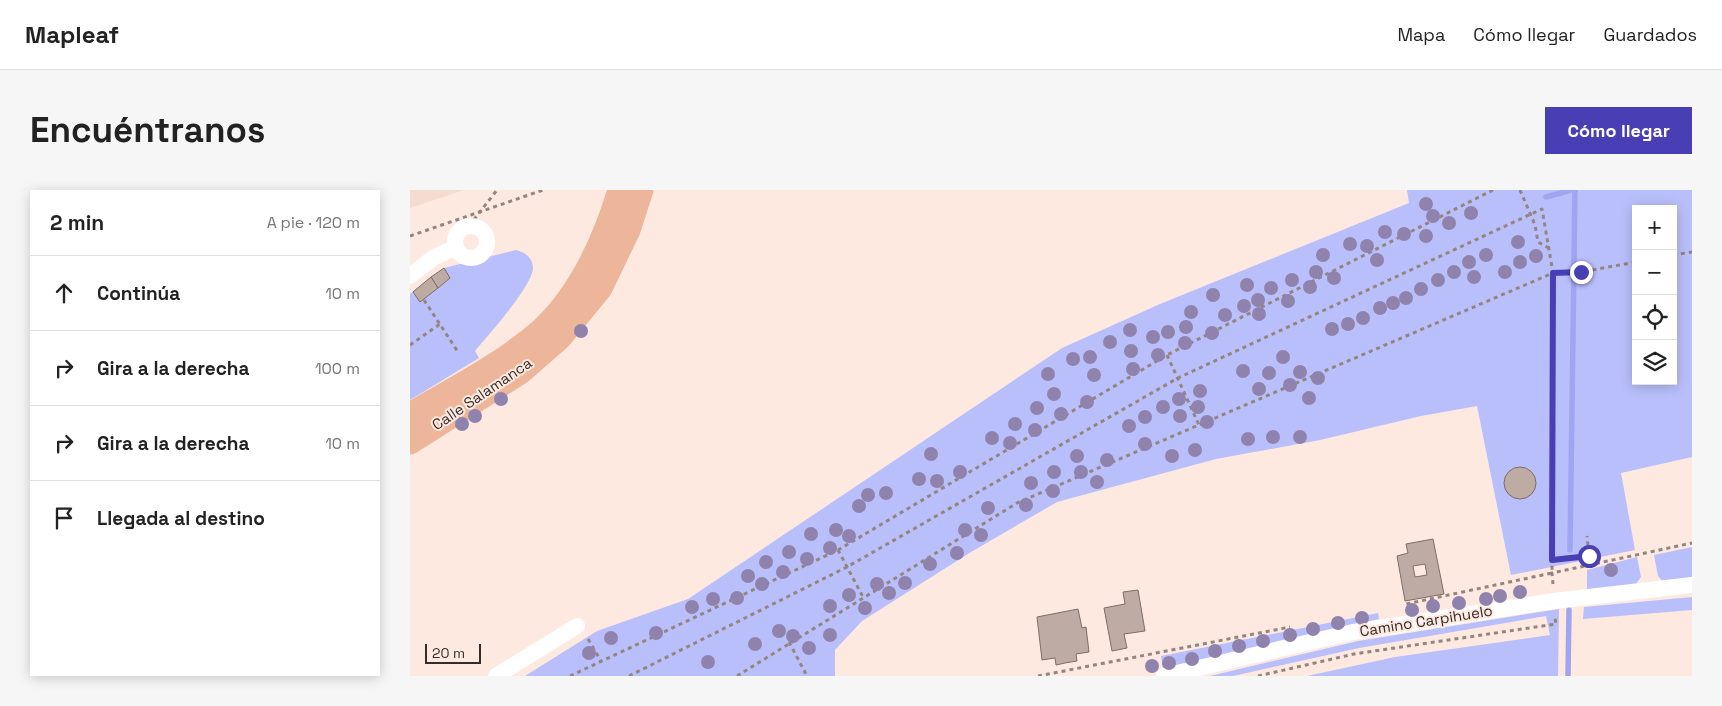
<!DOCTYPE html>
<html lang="es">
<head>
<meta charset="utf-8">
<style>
  body { margin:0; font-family:"Space Grotesk",sans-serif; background:#f6f6f6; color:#222 }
  .controls { position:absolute; right:15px; top:15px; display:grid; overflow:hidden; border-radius:0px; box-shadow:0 2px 12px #0003 }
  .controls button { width:45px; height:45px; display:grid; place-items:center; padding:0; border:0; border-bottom:1px solid #e0e0e0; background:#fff; color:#222; font:25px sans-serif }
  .scale { position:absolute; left:15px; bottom:12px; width:56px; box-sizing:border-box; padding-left:5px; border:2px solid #342c29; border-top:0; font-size:14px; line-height:18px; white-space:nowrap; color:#342c29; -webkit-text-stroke:4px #fde9e0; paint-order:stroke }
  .stop { position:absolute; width:15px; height:15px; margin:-11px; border:4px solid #483fb5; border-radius:50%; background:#fff }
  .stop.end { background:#483fb5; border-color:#fff; box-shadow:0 1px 5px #0008 }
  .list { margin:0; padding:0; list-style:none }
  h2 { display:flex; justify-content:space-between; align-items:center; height:65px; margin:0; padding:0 20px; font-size:21px }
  h2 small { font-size:16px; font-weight:400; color:#767676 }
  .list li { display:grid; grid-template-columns:32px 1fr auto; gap:15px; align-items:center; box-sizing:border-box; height:75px; padding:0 20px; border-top:1px solid #e0e0e0 }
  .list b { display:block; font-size:19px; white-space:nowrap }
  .list em { font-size:16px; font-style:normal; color:#767676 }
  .icon { flex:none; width:28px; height:28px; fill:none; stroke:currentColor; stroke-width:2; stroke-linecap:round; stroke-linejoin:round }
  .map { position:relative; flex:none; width:1282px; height:486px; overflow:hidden; border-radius:0px }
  header { display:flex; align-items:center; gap:30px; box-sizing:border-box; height:70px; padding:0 25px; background:#fff; border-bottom:1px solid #e0e0e0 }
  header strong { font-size:24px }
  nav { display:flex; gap:28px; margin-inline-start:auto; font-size:18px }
  .intro { display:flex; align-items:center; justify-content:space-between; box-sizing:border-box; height:120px; padding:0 30px }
  h1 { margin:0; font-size:35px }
  .button { padding:12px 22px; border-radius:0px; background:#483fb5; color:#fff; font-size:18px; font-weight:700 }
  main { display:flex; gap:30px; padding:0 30px }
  aside { flex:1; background:#fff; border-radius:0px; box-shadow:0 2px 12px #0003 }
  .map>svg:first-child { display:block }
  .built { fill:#f6dbd0 }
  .green { fill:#b9bffa; fill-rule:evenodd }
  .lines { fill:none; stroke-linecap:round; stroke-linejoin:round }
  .stream { stroke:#9fa5f0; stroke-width:5.5 }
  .building { fill:#beaba3; stroke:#7e6d66; fill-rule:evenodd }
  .path { stroke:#93857f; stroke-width:3; stroke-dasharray:4 4; stroke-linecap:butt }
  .street { stroke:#fff; stroke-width:16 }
  .primary { stroke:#edb599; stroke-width:25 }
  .tree { fill:#8f83ae }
  .route { stroke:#483fb5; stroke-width:6 }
  .labels { text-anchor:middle; stroke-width:4; stroke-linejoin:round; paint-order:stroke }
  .street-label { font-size:15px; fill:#342c29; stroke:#fde9e0 }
</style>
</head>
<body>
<header>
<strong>Mapleaf</strong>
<nav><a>Mapa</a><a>Cómo llegar</a><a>Guardados</a></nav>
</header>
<div class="intro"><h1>Encuéntranos</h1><a class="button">Cómo llegar</a></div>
<main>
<aside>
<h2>2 min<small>A pie · 120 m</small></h2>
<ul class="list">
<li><svg class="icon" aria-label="ahead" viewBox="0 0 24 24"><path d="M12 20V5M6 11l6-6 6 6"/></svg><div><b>Continúa</b></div><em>10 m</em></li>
<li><svg class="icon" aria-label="right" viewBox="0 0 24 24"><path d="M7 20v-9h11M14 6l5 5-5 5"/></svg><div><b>Gira a la derecha</b></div><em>100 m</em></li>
<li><svg class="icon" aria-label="right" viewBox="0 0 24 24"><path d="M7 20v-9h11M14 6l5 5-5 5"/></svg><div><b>Gira a la derecha</b></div><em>10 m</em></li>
<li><svg class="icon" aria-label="arrive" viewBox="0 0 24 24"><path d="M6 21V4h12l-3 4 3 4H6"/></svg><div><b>Llegada al destino</b></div></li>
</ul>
</aside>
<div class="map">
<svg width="1282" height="486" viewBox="0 0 1282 486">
  <rect width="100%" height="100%" fill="#fde9e0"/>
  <polygon class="built" points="0,0 54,0 0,18"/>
  <g class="green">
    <path d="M997 0H1282V267L1211 283 1225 360 1101 385 1067 216 1011 226 910 250 806 269 647 312 561 362 452 431 425 460V486H115L187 441 278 409 652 158 750 114 999 13ZM1226 19H1263V191H1226Z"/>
    <path d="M106 60C115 62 123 68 123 78 122 97 78 145 65 161L69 168 0 210V104L21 87 28 97 40 88 34 78Z"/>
    <polygon points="1282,357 1282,387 1254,393 1248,386 1244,365"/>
    <polygon points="1227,367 1231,387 1225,395 1177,400 1177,380"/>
    <polygon points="1282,407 1282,420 1173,429 1174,417"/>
    <polygon points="1149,419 1148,486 897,486 985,467 1140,445 1136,426 949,458 823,486 800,486 948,451"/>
    <polygon points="968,423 969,429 753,479 751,466"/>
  </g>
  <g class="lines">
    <g class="stream">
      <polyline points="1136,7 1161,0"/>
      <polyline points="1160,360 1165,0"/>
      <polyline points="1158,486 1159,420"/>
    </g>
  </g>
  <g class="building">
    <polygon points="34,78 40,88 28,98 21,87"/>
    <polygon points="21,87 28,98 10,112 3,102"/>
    <circle cx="1110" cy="293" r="16"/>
    <path d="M1023 349 1034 404 995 411 987 366 998 363 996 354ZM1015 374 1017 385 1005 387 1003 376Z"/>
    <polygon points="728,400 735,441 714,444 717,458 702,461 694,418 715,414 713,402"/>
    <polygon points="668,419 672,438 676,437 679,462 666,464 667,471 655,473 646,475 645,468 632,470 627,427"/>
  </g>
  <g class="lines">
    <g class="path">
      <polyline points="1110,0 1125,35 1128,52 1139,58"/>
      <polyline points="59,36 87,0"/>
      <polyline points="0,46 133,0"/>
      <polyline points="1263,65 1282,62"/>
      <polyline points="14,110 48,162"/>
      <polyline points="0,155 30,134"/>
      <polyline points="757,165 789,235"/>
      <polyline points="428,360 453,407"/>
      <polyline points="1142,370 1179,366 1177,346"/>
      <polyline points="1143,394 1142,383 1282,353"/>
      <polyline points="178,449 191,471"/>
      <polyline points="379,452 397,486"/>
      <polyline points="160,486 428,360 757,165 1083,0"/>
      <polyline points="219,486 437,377 768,188 1132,19 1143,83 1142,383 996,414"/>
      <polyline points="327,486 607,313 1143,83 1171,82 1226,72"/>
      <polyline points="628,486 880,437"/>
      <polyline points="848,486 944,464 1146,434 1145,428"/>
    </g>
    <g class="street">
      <circle cx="61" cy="52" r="16"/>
      <polyline points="0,86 23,68 46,57"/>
      <polyline points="86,486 167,436"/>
      <polyline points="754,486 943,442 1144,411 1282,395"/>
    </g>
    <g class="primary">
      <path d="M0 225C44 199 92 175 131 141 170 105 195 50 210 0"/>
      <polyline points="0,252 110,182 149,148 190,98 218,40 231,0"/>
    </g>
  </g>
  <g class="tree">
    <circle cx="1016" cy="14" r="7"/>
    <circle cx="1061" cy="23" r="7"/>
    <circle cx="1023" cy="26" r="7"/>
    <circle cx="1039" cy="33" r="7"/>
    <circle cx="975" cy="42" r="7"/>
    <circle cx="994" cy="44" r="7"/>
    <circle cx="1016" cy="46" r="7"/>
    <circle cx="1108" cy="52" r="7"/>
    <circle cx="940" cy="54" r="7"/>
    <circle cx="957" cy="56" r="7"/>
    <circle cx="913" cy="65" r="7"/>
    <circle cx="1076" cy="65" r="7"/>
    <circle cx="1126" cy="66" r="7"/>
    <circle cx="967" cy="70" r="7"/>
    <circle cx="1059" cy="72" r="7"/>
    <circle cx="1110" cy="72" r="7"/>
    <circle cx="906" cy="82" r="7"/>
    <circle cx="1044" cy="82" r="7"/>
    <circle cx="1095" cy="82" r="7"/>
    <circle cx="1064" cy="87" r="7"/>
    <circle cx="924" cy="88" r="7"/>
    <circle cx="882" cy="90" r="7"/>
    <circle cx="1028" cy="90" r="7"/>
    <circle cx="837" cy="95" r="7"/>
    <circle cx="900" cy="97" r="7"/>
    <circle cx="861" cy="98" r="7"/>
    <circle cx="1011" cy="99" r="7"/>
    <circle cx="803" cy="105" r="7"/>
    <circle cx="996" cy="108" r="7"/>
    <circle cx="848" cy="110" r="7"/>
    <circle cx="878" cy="111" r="7"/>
    <circle cx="983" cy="113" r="7"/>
    <circle cx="834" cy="116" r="7"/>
    <circle cx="970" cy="118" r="7"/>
    <circle cx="781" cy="122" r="7"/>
    <circle cx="849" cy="124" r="7"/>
    <circle cx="815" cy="125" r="7"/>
    <circle cx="953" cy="128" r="7"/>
    <circle cx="938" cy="134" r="7"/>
    <circle cx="776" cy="137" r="7"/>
    <circle cx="922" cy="139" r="7"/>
    <circle cx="720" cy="140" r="7"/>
    <circle cx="171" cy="141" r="7"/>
    <circle cx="758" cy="142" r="7"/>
    <circle cx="802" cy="143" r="7"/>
    <circle cx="743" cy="147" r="7"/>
    <circle cx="700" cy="152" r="7"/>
    <circle cx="775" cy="153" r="7"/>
    <circle cx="721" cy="161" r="7"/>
    <circle cx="748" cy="165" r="7"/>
    <circle cx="680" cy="167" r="7"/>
    <circle cx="873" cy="167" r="7"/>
    <circle cx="663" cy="169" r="7"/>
    <circle cx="723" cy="179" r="7"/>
    <circle cx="833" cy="181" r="7"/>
    <circle cx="890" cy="182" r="7"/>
    <circle cx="859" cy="183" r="7"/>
    <circle cx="638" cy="184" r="7"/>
    <circle cx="684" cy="185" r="7"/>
    <circle cx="908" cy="188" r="7"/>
    <circle cx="880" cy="195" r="7"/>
    <circle cx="849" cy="199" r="7"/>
    <circle cx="790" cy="201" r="7"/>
    <circle cx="644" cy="204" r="7"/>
    <circle cx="899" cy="208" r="7"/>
    <circle cx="91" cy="209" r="7"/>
    <circle cx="769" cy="209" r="7"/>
    <circle cx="677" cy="212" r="7"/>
    <circle cx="753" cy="217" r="7"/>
    <circle cx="788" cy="217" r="7"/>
    <circle cx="627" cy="218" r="7"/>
    <circle cx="651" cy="224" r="7"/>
    <circle cx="65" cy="226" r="7"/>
    <circle cx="770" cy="226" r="7"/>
    <circle cx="735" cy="227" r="7"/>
    <circle cx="797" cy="232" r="7"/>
    <circle cx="52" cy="234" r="7"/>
    <circle cx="605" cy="234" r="7"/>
    <circle cx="719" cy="236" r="7"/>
    <circle cx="625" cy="240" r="7"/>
    <circle cx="863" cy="247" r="7"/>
    <circle cx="890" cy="247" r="7"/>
    <circle cx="582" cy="248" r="7"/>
    <circle cx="838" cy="249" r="7"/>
    <circle cx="600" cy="253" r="7"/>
    <circle cx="735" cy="254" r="7"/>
    <circle cx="785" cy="260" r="7"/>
    <circle cx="521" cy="264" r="7"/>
    <circle cx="667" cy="266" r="7"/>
    <circle cx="762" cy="266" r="7"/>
    <circle cx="697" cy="270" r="7"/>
    <circle cx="550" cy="282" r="7"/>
    <circle cx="644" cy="282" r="7"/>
    <circle cx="671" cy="282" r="7"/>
    <circle cx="509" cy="289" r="7"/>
    <circle cx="527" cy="291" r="7"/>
    <circle cx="687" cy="292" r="7"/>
    <circle cx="621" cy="293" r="7"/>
    <circle cx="643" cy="301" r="7"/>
    <circle cx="476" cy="303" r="7"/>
    <circle cx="458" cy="305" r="7"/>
    <circle cx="616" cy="315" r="7"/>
    <circle cx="449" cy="316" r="7"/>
    <circle cx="578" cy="318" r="7"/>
    <circle cx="426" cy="340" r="7"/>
    <circle cx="555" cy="340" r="7"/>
    <circle cx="401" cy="344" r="7"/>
    <circle cx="571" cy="345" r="7"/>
    <circle cx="439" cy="346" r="7"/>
    <circle cx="420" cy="358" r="7"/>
    <circle cx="379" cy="362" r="7"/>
    <circle cx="547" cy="363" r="7"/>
    <circle cx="397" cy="369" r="7"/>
    <circle cx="356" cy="372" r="7"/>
    <circle cx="520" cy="374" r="7"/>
    <circle cx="1201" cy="380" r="7"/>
    <circle cx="373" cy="382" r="7"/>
    <circle cx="338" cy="386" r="7"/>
    <circle cx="495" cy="393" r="7"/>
    <circle cx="352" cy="394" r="7"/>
    <circle cx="467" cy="394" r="7"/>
    <circle cx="1110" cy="402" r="7"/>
    <circle cx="479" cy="403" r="7"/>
    <circle cx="439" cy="405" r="7"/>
    <circle cx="1090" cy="406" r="7"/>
    <circle cx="327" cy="408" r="7"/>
    <circle cx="303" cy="409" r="7"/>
    <circle cx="1076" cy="409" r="7"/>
    <circle cx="1049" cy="413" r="7"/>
    <circle cx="420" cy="416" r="7"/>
    <circle cx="1023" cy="416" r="7"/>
    <circle cx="282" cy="417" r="7"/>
    <circle cx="455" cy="418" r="7"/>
    <circle cx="1002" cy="420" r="7"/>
    <circle cx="952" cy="428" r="7"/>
    <circle cx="928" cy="433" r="7"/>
    <circle cx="903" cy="439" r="7"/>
    <circle cx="369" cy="441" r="7"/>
    <circle cx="246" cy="443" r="7"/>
    <circle cx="420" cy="445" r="7"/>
    <circle cx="880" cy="445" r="7"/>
    <circle cx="383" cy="446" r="7"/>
    <circle cx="201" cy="448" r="7"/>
    <circle cx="853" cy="451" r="7"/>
    <circle cx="345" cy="454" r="7"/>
    <circle cx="829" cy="456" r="7"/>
    <circle cx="399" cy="458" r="7"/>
    <circle cx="805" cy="461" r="7"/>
    <circle cx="179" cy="463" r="7"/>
    <circle cx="782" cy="469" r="7"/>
    <circle cx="298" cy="472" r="7"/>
    <circle cx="759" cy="473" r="7"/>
    <circle cx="742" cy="476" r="7"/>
  </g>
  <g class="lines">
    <polyline class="route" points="1171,82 1143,83 1142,370 1179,366"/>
  </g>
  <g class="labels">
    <g class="street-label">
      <text transform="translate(72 204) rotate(-34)" y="5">Calle Salamanca</text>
      <text transform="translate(1016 431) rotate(-9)" y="5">Camino Carpihuelo</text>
    </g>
  </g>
</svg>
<div class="controls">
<button>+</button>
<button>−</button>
<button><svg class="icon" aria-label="locate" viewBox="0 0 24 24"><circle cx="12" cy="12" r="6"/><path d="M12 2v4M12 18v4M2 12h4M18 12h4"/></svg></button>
<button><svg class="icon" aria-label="layers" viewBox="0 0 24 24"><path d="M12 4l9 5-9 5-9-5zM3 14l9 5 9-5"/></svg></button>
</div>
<div class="scale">20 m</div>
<div class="stop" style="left:1179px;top:366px"></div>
<div class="stop end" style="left:1171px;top:82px"></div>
</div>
</main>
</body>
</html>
